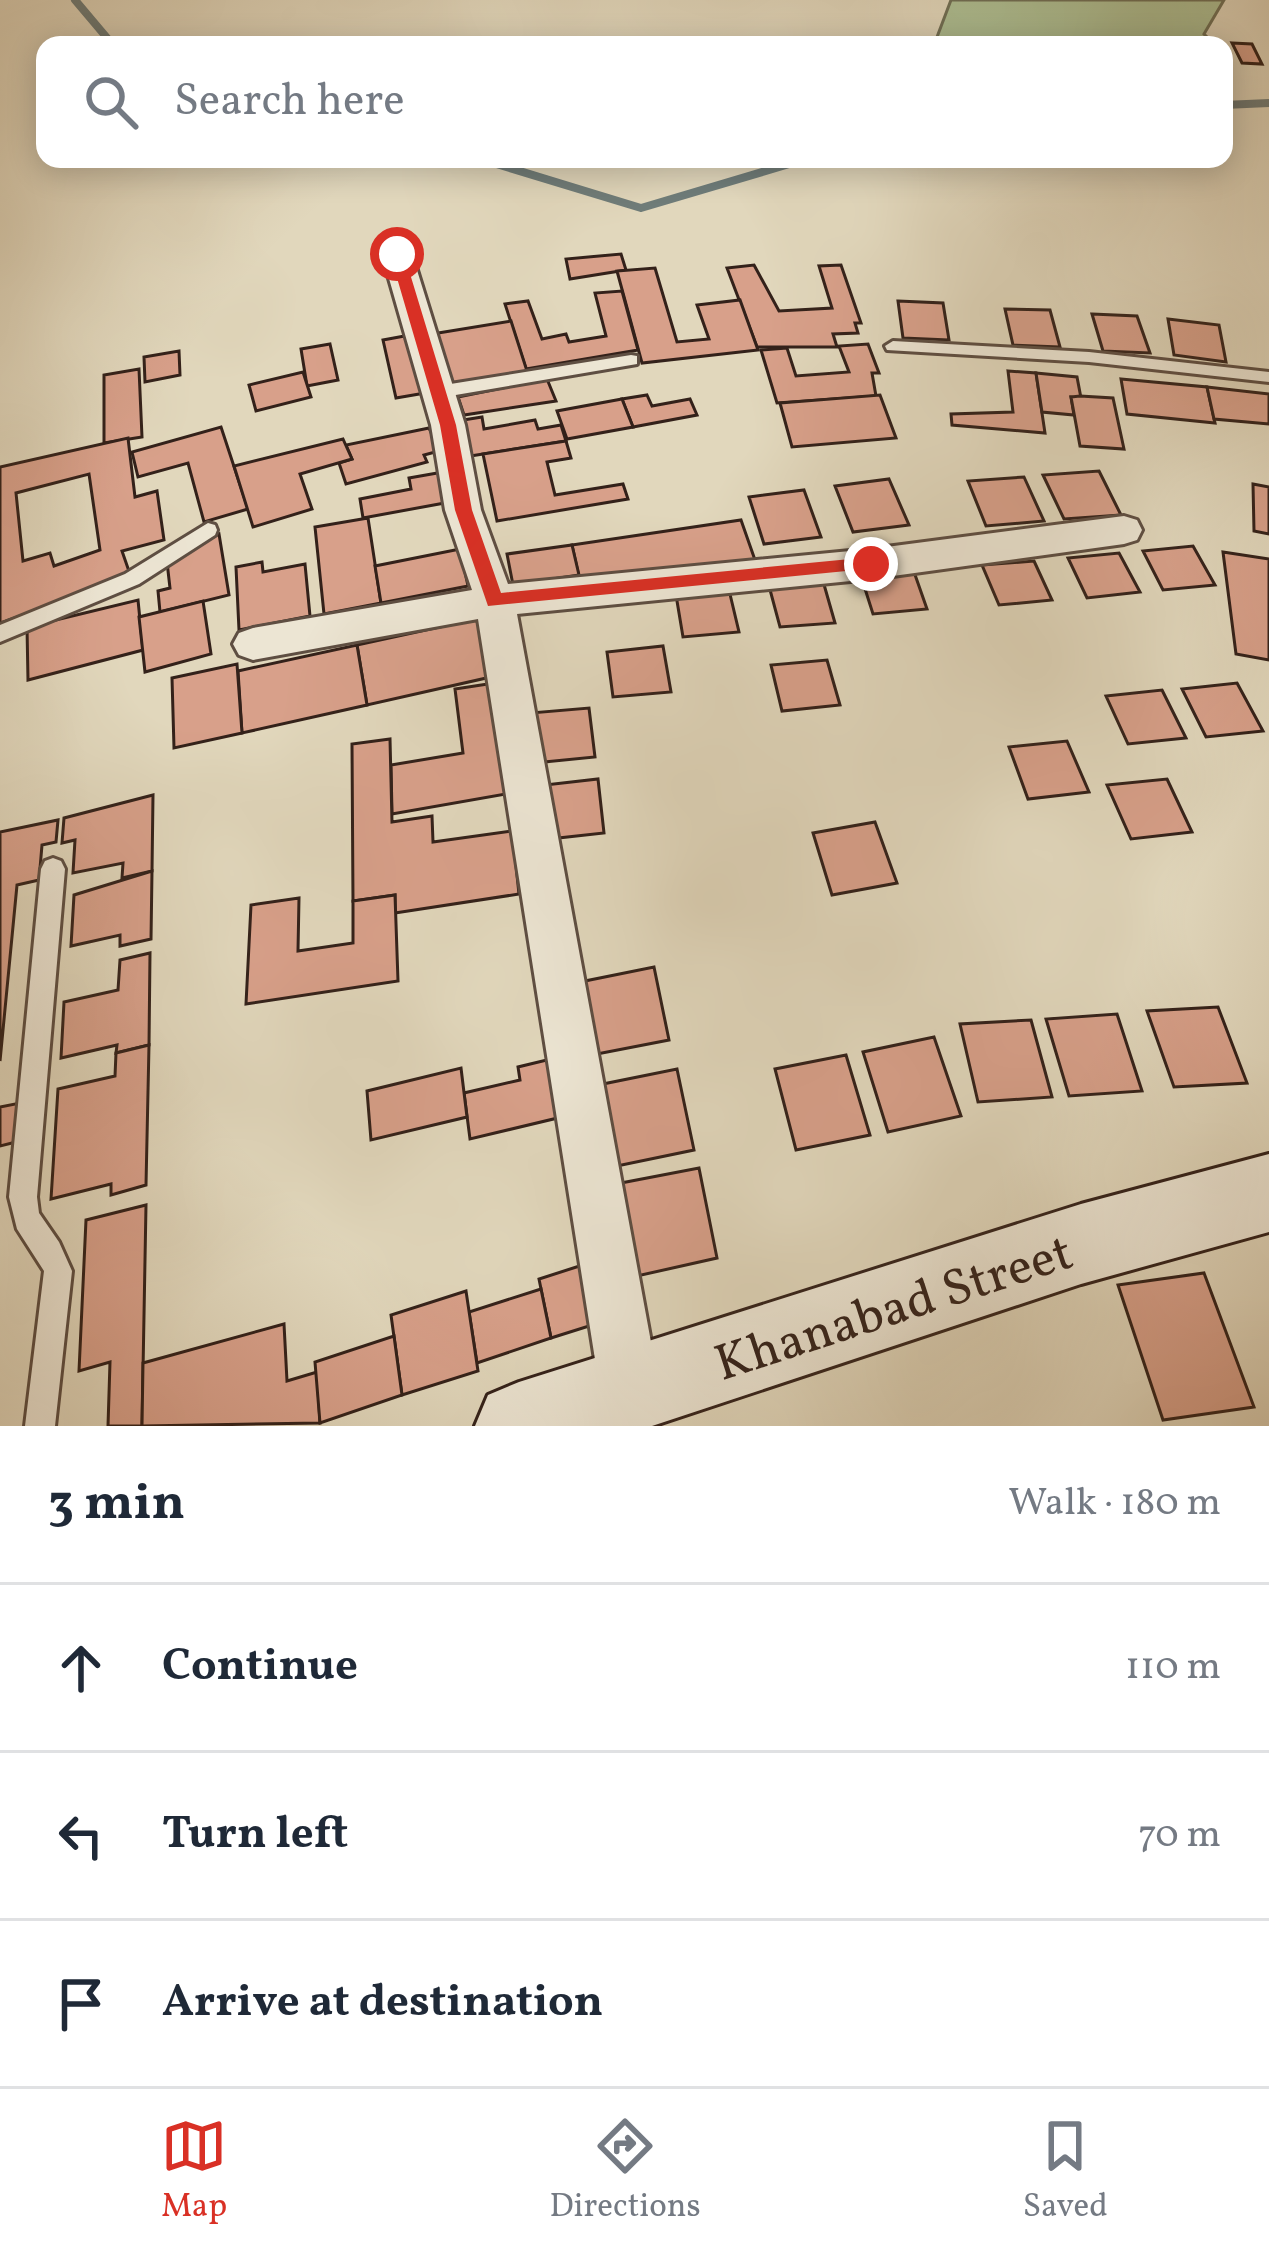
<!DOCTYPE html>
<html lang="en">
<head>
<meta charset="utf-8">
<style>
  body { margin:0; font-family:Vollkorn,serif; background:#f2f2f3; color:#1f2937 }
  .stop { position:absolute; width:36px; height:36px; margin:-27px; border:9px solid #d93025; border-radius:50%; background:#fff }
  .stop.end { background:#d93025; border-color:#fff; box-shadow:0 3px 12px #0008 }
  .list { margin:0; padding:0; list-style:none }
  h2 { display:flex; justify-content:space-between; align-items:center; height:156px; margin:0; padding:0 48px; font-size:51px }
  h2 small { font-size:39px; font-weight:400; color:#747a83 }
  .list li { display:grid; grid-template-columns:78px 1fr auto; gap:36px; align-items:center; box-sizing:border-box; height:168px; padding:0 48px; border-top:3px solid #e0e1e3 }
  .list b { display:block; font-size:45px; white-space:nowrap }
  .list em { font-size:39px; font-style:normal; color:#747a83 }
  .icon { flex:none; width:66px; height:66px; fill:none; stroke:currentColor; stroke-width:2; stroke-linecap:round; stroke-linejoin:round }
  .map { position:relative; flex:none; width:1269px; height:1426px; overflow:hidden }
  .search { position:absolute; background:#fff; box-shadow:0 6px 30px #0003; left:36px; right:36px; top:36px; height:132px; display:flex; align-items:center; gap:30px; box-sizing:border-box; padding:0 42px; border-radius:24px; color:#747a83; font-size:45px }
  .sheet { height:660px; background:#fff }
  nav { display:flex; justify-content:space-around; align-items:center; box-sizing:border-box; height:168px; border-top:3px solid #e0e1e3; background:#fff; font-size:33px; color:#747a83 }
  nav a { display:grid; justify-items:center; gap:6px }
  nav .on { color:#d93025 }
  .map>svg:first-child { display:block }
  .green { fill:#adbf94; stroke:#707057; stroke-width:3 }
  .lines { fill:none; stroke-linecap:round; stroke-linejoin:round }
  .stream { stroke:#6f7c79; stroke-width:8 }
  .building { fill:#d8a08a; stroke:#33211a; stroke-width:3; fill-rule:evenodd }
  .service-casing { stroke:#5e4e42; stroke-width:6 }
  .minor-casing { stroke:#5e4e42; stroke-width:6 }
  .secondary-casing { stroke:#33211a; stroke-width:6 }
  .service { fill:#ece5d3; fill-rule:evenodd }
  .minor { fill:#ece5d3; fill-rule:evenodd }
  .secondary { fill:#ece5d3; fill-rule:evenodd }
  .route { fill:#d93025 }
  .labels { text-anchor:middle; stroke-width:9; stroke-linejoin:round; paint-order:stroke }
  .near-street-label { font-size:51px; fill:#33211a; stroke:#ece5d3 }
</style>
</head>
<body>
<div class="map">
<svg width="1269" height="1426" viewBox="0 0 1269 1426">
  <rect width="100%" height="100%" fill="#e1d7bc"/>
  <filter id="stains"><feTurbulence type="fractalNoise" baseFrequency=".00167" numOctaves="4"/><feColorMatrix values="0 0 0 0 .2 0 0 0 0 .09 0 0 0 0 .02 0 0 0 .5 -.17"/></filter>
  <radialGradient id="worn" r=".72"><stop offset=".6" stop-color="#630" stop-opacity="0"/><stop offset="1" stop-color="#630" stop-opacity=".3"/></radialGradient>
  <polygon class="green" points="951,0 1224,0 1204,34 1215,45 934,45"/>
  <g class="lines">
    <g class="stream">
      <polyline points="75,0 113,45"/>
      <polyline points="1224,105 1269,103"/>
      <polyline points="480,159 641,208 806,159"/>
    </g>
  </g>
  <g class="building">
    <polygon points="1232,43 1252,44 1262,64 1242,63"/>
    <polygon points="621,254 626,270 570,279 566,259"/>
    <polygon points="754,265 779,311 832,308 819,266 841,265 861,323 855,323 858,333 833,334 837,347 757,347 727,268"/>
    <polygon points="655,268 677,342 709,339 697,305 740,300 758,350 642,363 617,271"/>
    <polygon points="622,291 638,350 526,369 505,304 528,301 542,339 566,334 569,342 606,336 595,293"/>
    <polygon points="898,301 943,303 949,340 903,338"/>
    <polygon points="1005,309 1050,310 1060,347 1013,345"/>
    <polygon points="1092,314 1137,316 1150,353 1103,351"/>
    <polygon points="1168,319 1219,325 1226,362 1174,355"/>
    <polygon points="511,321 527,371 439,386 426,335"/>
    <polygon points="410,335 425,393 396,398 383,340"/>
    <polygon points="330,344 338,380 307,386 301,349"/>
    <polygon points="868,344 879,373 872,373 876,396 777,403 761,350 787,348 796,376 849,372 839,346"/>
    <polygon points="179,351 180,375 145,382 144,357"/>
    <polygon points="139,369 142,437 104,443 104,375"/>
    <polygon points="1008,371 1036,373 1045,433 952,425 951,414 1013,412"/>
    <polygon points="303,372 311,397 256,411 249,385"/>
    <polygon points="1036,373 1077,377 1081,398 1071,397 1074,415 1042,412"/>
    <polygon points="547,379 556,401 464,415 458,397"/>
    <polygon points="1121,379 1207,387 1215,423 1127,414"/>
    <polygon points="1207,387 1269,394 1269,424 1214,419"/>
    <polygon points="647,395 652,406 690,399 697,415 633,427 622,399"/>
    <polygon points="880,395 896,438 792,447 780,403"/>
    <polygon points="1080,396 1113,398 1124,449 1080,446 1071,397"/>
    <polygon points="622,399 633,427 567,439 557,411"/>
    <polygon points="482,417 484,429 535,420 538,429 561,425 566,441 464,457 457,421"/>
    <polygon points="221,427 248,509 204,522 188,463 138,477 132,452"/>
    <polygon points="429,428 439,451 424,455 427,462 346,484 339,463 352,459 346,445"/>
    <path d="M128 438 135 497 157 491 164 540 122 551 131 577 0 623V467ZM89 474 100 550 54 566 50 553 23 561 16 493Z"/>
    <polygon points="343,439 352,459 300,474 312,509 253,527 234,466"/>
    <polygon points="566,441 571,458 547,462 555,495 623,484 628,499 497,521 483,454"/>
    <polygon points="1099,471 1121,515 1064,519 1043,475"/>
    <polygon points="443,472 450,502 363,518 360,499 411,489 409,478"/>
    <polygon points="1024,477 1044,521 986,526 968,481"/>
    <polygon points="889,479 909,525 853,532 835,486"/>
    <polygon points="1253,484 1269,487 1269,534 1254,531"/>
    <polygon points="804,490 821,537 764,544 749,497"/>
    <polygon points="368,518 381,603 324,614 315,527"/>
    <polygon points="741,520 755,560 581,586 572,545"/>
    <polygon points="219,534 229,595 160,612 158,591 170,588 167,562"/>
    <polygon points="572,545 579,575 513,585 507,554"/>
    <polygon points="1193,546 1215,585 1163,590 1143,551"/>
    <polygon points="460,549 468,586 381,603 375,566"/>
    <polygon points="1223,552 1269,559 1269,660 1236,654"/>
    <polygon points="1119,553 1140,592 1087,598 1068,558"/>
    <polygon points="1034,561 1052,600 999,605 982,565"/>
    <polygon points="262,562 263,572 305,564 310,616 239,630 236,567"/>
    <polygon points="913,569 927,609 873,614 860,573"/>
    <polygon points="823,581 835,623 780,627 769,586"/>
    <polygon points="729,590 739,632 683,637 676,595"/>
    <polygon points="138,600 143,650 28,680 27,627"/>
    <polygon points="203,601 211,654 145,672 139,617"/>
    <polygon points="481,618 495,676 367,705 357,645"/>
    <polygon points="357,645 367,705 242,733 238,671"/>
    <polygon points="663,646 671,692 613,697 607,652"/>
    <polygon points="827,660 840,705 782,711 771,665"/>
    <polygon points="237,664 242,733 174,748 172,678"/>
    <polygon points="501,682 517,792 392,814 391,765 463,753 455,689"/>
    <polygon points="1237,683 1263,731 1206,737 1182,689"/>
    <polygon points="1162,690 1186,738 1128,744 1106,696"/>
    <polygon points="589,708 595,757 534,763 530,713"/>
    <polygon points="390,739 392,822 432,816 433,842 526,829 528,854 515,856 519,894 395,913 395,895 353,901 352,744"/>
    <polygon points="1067,741 1089,792 1028,799 1009,747"/>
    <polygon points="598,779 604,833 540,840 536,786"/>
    <polygon points="1167,779 1192,832 1131,839 1107,785"/>
    <polygon points="153,795 152,871 122,878 123,863 73,873 75,840 62,843 64,818"/>
    <polygon points="58,820 56,842 42,845 39,880 17,885 0,1061 0,832"/>
    <polygon points="875,822 897,883 832,895 813,833"/>
    <polygon points="152,871 151,939 120,946 120,935 71,946 74,895"/>
    <polygon points="395,895 398,981 246,1004 251,905 299,898 298,951 353,943 353,901"/>
    <polygon points="150,953 149,1045 116,1053 117,1045 61,1058 64,1002 118,990 120,960"/>
    <polygon points="654,967 669,1040 597,1054 585,981"/>
    <polygon points="1218,1007 1247,1083 1174,1087 1147,1011"/>
    <polygon points="1117,1014 1142,1091 1069,1096 1046,1019"/>
    <polygon points="1031,1020 1052,1097 978,1102 960,1024"/>
    <polygon points="934,1037 961,1116 888,1132 863,1052"/>
    <polygon points="149,1045 146,1185 111,1195 111,1184 51,1199 58,1089 115,1076 116,1053"/>
    <polygon points="846,1055 870,1135 796,1150 775,1069"/>
    <polygon points="559,1057 570,1115 470,1139 464,1093 520,1080 518,1067"/>
    <polygon points="461,1068 467,1117 371,1140 367,1091"/>
    <polygon points="677,1069 694,1150 617,1166 603,1084"/>
    <polygon points="20,1103 16,1142 0,1146 0,1107"/>
    <polygon points="699,1168 717,1258 637,1276 621,1183"/>
    <polygon points="146,1205 142,1426 108,1426 110,1362 79,1371 86,1220"/>
    <polygon points="592,1262 605,1321 551,1338 539,1279"/>
    <polygon points="1204,1273 1254,1407 1163,1420 1118,1285"/>
    <polygon points="541,1289 551,1338 477,1363 469,1312"/>
    <polygon points="466,1291 478,1371 402,1395 391,1315"/>
    <polygon points="284,1324 287,1381 317,1372 320,1423 142,1426 143,1363"/>
    <polygon points="394,1336 402,1395 320,1423 315,1362"/>
  </g>
  <g class="lines">
    <g class="service-casing">
      <g id="service">
        <polygon points="893,341 1089,352 1269,372 1269,382 1089,362 887,350 885,346"/>
        <polygon points="631,355 637,356 637,364 438,398 430,392 438,386"/>
        <polygon points="208,523 215,525 217,530 215,535 139,584 0,642 0,625 125,574"/>
        <polygon points="53,858 61,861 65,869 37,1197 39,1213 59,1242 72,1271 55,1426 25,1426 44,1271 17,1229 9,1197 41,869 45,861"/>
      </g>
    </g>
    <g class="minor-casing">
      <polygon id="minor" points="397,245 412,254 465,425 481,510 508,584 871,549 1124,516 1137,520 1142,530 1137,540 1124,544 871,579 517,614 660,1391 651,1412 630,1421 609,1412 600,1391 478,619 253,660 239,655 233,644 239,633 253,628 472,590 445,510 431,425 382,254"/>
    </g>
    <g class="secondary-casing">
      <polygon id="secondary" points="1269,1154 1269,1232 1081,1284 652,1426 475,1426 488,1395 519,1382 1081,1204"/>
    </g>
    <use href="#service" class="service"/>
    <use href="#minor" class="minor"/>
    <use href="#secondary" class="secondary"/>
  </g>
  <polygon class="route" points="397,249 404,254 456,425 472,510 501,593 871,557 877,559 877,568 488,606 455,510 440,425 390,254"/>
  <g class="labels">
    <g class="near-street-label">
      <text transform="translate(893 1306) rotate(-18)" y="18">Khanabad Street</text>
    </g>
  </g>
  <rect width="100%" height="100%" filter="url(#stains)"/>
  <rect width="100%" height="100%" fill="url(#worn)"/>
</svg>
<div class="stop" style="left:397px;top:254px"></div>
<div class="stop end" style="left:871px;top:564px"></div>
<div class="search"><svg class="icon" aria-label="search" viewBox="0 0 24 24"><circle cx="10" cy="10" r="6"/><path d="M15 15l6 6"/></svg>Search here</div>
</div>
<section class="sheet">
<h2>3 min<small>Walk · 180 m</small></h2>
<ul class="list">
<li><svg class="icon" aria-label="ahead" viewBox="0 0 24 24"><path d="M12 20V5M6 11l6-6 6 6"/></svg><div><b>Continue</b></div><em>110 m</em></li>
<li><svg class="icon" aria-label="left" viewBox="0 0 24 24"><path d="M17 20v-9H6M10 6l-5 5 5 5"/></svg><div><b>Turn left</b></div><em>70 m</em></li>
<li><svg class="icon" aria-label="arrive" viewBox="0 0 24 24"><path d="M6 21V4h12l-3 4 3 4H6"/></svg><div><b>Arrive at destination</b></div></li>
</ul>
</section>
<nav>
<a class="on"><svg class="icon" aria-label="map" viewBox="0 0 24 24"><path d="M3 6l6-2 6 2 6-2v14l-6 2-6-2-6 2zM9 4v14M15 6v14"/></svg>Map</a>
<a><svg class="icon" aria-label="directions" viewBox="0 0 24 24"><path d="M12 3l9 9-9 9-9-9zM9 14v-3h6M13 9l2 2-2 2"/></svg>Directions</a>
<a><svg class="icon" aria-label="saved" viewBox="0 0 24 24"><path d="M7 4h10v16l-5-4-5 4z"/></svg>Saved</a>
</nav>
</body>
</html>
